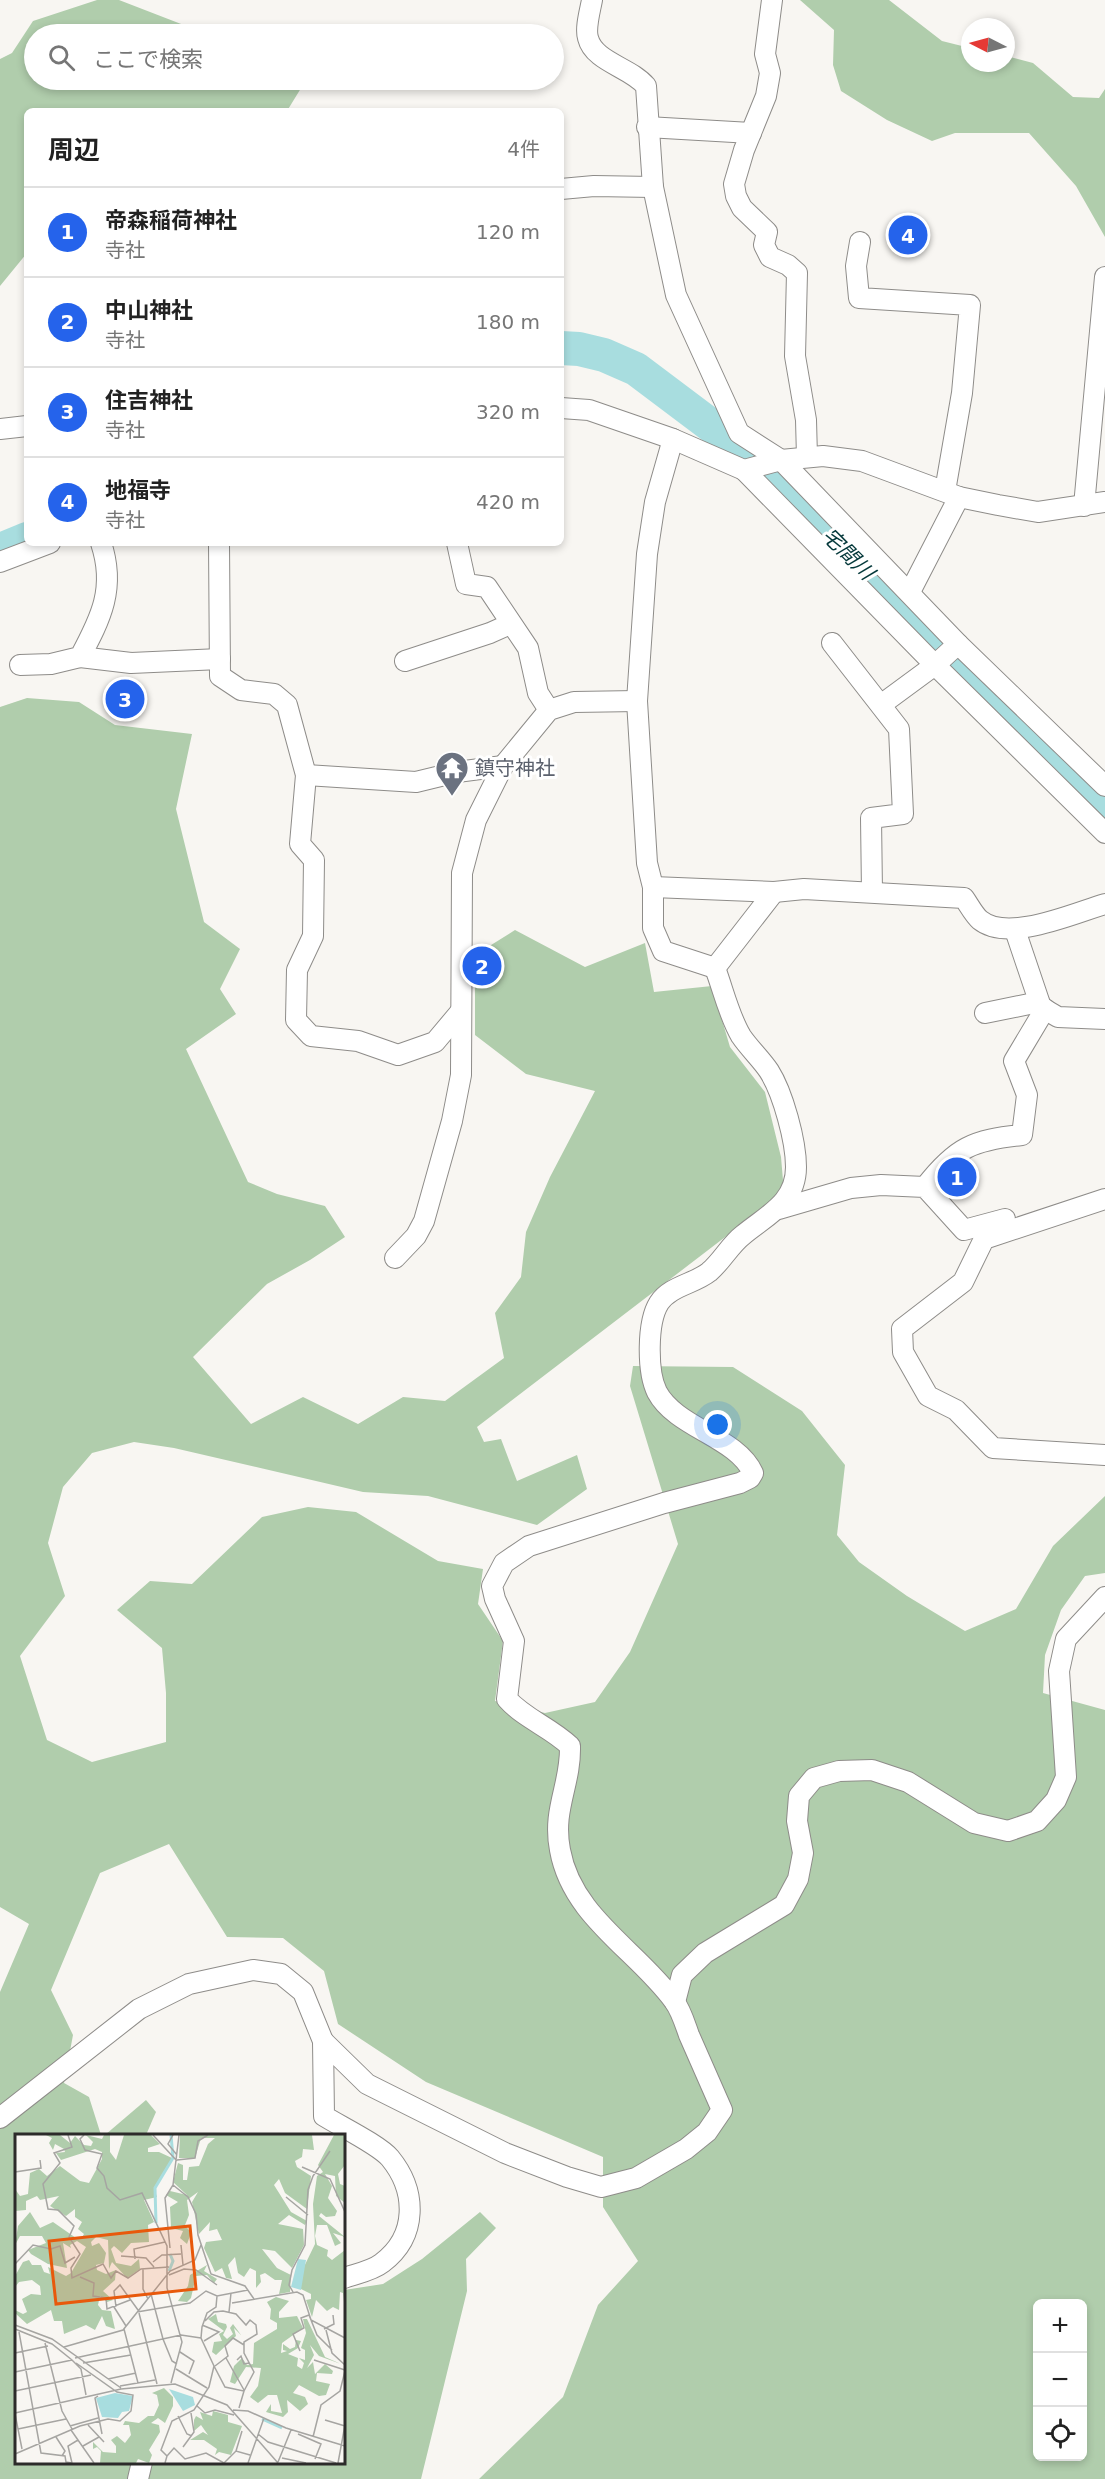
<!DOCTYPE html>
<html lang="ja">
<head>
<meta charset="utf-8">
<style>
  body { margin:0; font-family:"DejaVu Sans","Noto Sans JP",sans-serif; background:#f6f6f6; color:#222 }
  .controls { position:absolute; right:18px; bottom:18px; display:grid; overflow:hidden; border-radius:9px; box-shadow:0 3px 9px #0003 }
  .controls button { width:54px; height:54px; display:grid; place-items:center; padding:0; border:0; border-bottom:2px solid #e0e0e0; background:#fff; color:#222; font:30px sans-serif }
  .compass { position:absolute; left:961px; top:18px; width:54px; height:54px; border-radius:50%; background:#fff; box-shadow:0 3px 9px #0003; rotate:276deg }
  .you { position:absolute; left:718px; top:1425px; width:21px; height:21px; margin:-15px; border:4px solid #fff; border-radius:50%; background:#1a73e8; box-shadow:0 0 0 9px #1a73e833 }
  .badge { display:grid; place-items:center; width:39px; height:39px; border-radius:50%; background:#2563eb; color:#fff; font-size:20px; font-weight:700 }
  .pin { position:absolute; translate:-50% -50%; border:3px solid #fff; box-shadow:0 2px 6px #0006 }
  .list { margin:0; padding:0; list-style:none }
  h2 { display:flex; justify-content:space-between; align-items:center; height:78px; margin:0; padding:0 24px; font-size:26px }
  h2 small { font-size:20px; font-weight:400; color:#767676 }
  .list li { display:grid; grid-template-columns:39px 1fr auto; gap:18px; align-items:center; box-sizing:border-box; height:90px; padding:0 24px; border-top:2px solid #e0e0e0 }
  .list b { display:block; font-size:22px; white-space:nowrap }
  .list p { margin:0; font-size:20px; white-space:nowrap; color:#767676 }
  .list em { font-size:20px; font-style:normal; color:#767676 }
  .icon { flex:none; width:33px; height:33px; fill:none; stroke:currentColor; stroke-width:2; stroke-linecap:round; stroke-linejoin:round }
  .map { position:relative; flex:none; width:1105px; height:2479px; overflow:hidden }
  .search { position:absolute; background:#fff; box-shadow:0 3px 9px #0003; left:24px; top:24px; width:540px; height:66px; display:flex; align-items:center; gap:15px; box-sizing:border-box; padding:0 21px; border-radius:33px; color:#767676; font-size:22px }
  .panel { position:absolute; background:#fff; box-shadow:0 3px 9px #0003; left:24px; top:108px; width:540px; height:438px; border-radius:9px }
  .map>svg:first-child { display:block }
  .forest { fill:#b0cdac; fill-rule:evenodd }
  .lines { fill:none; stroke-linecap:round; stroke-linejoin:round }
  .river { stroke:#a8dddf; stroke-width:34 }
  .minor-casing { stroke:#8e8c89; stroke-width:22 }
  .minor { stroke:#fff; stroke-width:20 }
  .labels { text-anchor:middle; stroke-width:6; stroke-linejoin:round; paint-order:stroke }
  .worship-label { font-size:20px; fill:#5b616d; stroke:#fff; text-anchor:start }
  .water-label { font-size:21px; font-style:italic; fill:#04383a; stroke:#fff }
  .inset-river { fill:none; stroke:#a8dddf; stroke-width:3 }
  .inset-road { fill:none; stroke:#a6a5a2; stroke-width:1.5 }
  .view { fill:#e8590c; fill-opacity:0.15; stroke:#e8590c; stroke-width:3 }
  .inset-edge { fill:none; stroke:#2c2b2a; stroke-width:3 }
</style>
</head>
<body>
<div class="map">
<svg width="1105" height="2479" viewBox="0 0 1105 2479">
  <rect width="100%" height="100%" fill="#f8f6f2"/>
  <g class="forest">
    <polygon points="97,0 119,0 207,34 34,34 34,80 306,80 287,111 27,111 27,253 0,286 0,59 12,53 33,21"/>
    <polygon points="800,0 889,0 942,41 970,48 970,63 1006,63 1006,56 1033,63 1073,97 1099,98 1105,89 1105,237 1076,186 1029,133 955,133 932,141 887,120 841,91 833,65 834,30"/>
    <path d="M27 698 79 702 115 725 192 734 176 809 204 922 240 949 220 989 236 1014 186 1049 248 1182 277 1194 325 1206 345 1237 310 1260 267 1284 193 1357 251 1424 303 1397 358 1424 403 1397 445 1401 504 1358 495 1313 521 1277 526 1232 550 1177 595 1091 526 1074 475 1035V955L515 930 585 967 645 943 654 992 712 986 730 1047 765 1092 781 1157 784 1192 477 1427 484 1442 501 1439 517 1481 577 1455 587 1489 537 1525 428 1496 363 1492 174 1448 134 1442 92 1453 63 1487 48 1543 65 1596 20 1656 47 1740 92 1762 166 1742V1693L162 1648 117 1610 150 1581 192 1584 262 1517 308 1507 356 1512 438 1561 483 1569 478 1604 503 1641 495 1701 545 1713 595 1702 630 1652 678 1544 630 1386 633 1366 733 1367 802 1411 845 1465 837 1535 859 1562 907 1596 965 1631 1016 1609 1053 1546 1105 1496V1573L1085 1576 1061 1610 1045 1655 1043 1693 1105 1710V2479H479L563 2397 598 2305 638 2261 603 2207V2157L426 2082 338 2024 324 1971 283 1938 227 1937 169 1844 100 1873 51 1990 73 2035 64 2083 89 2097 101 2135 16 2136V2462H344V2290L383 2284 422 2259 480 2212 496 2228 466 2259 467 2291 421 2479H0V1992L29 1924 0 1907V707ZM1038 2304H1082V2456H1038Z"/>
    <polygon points="146,2100 156,2112 146,2135 105,2135"/>
  </g>
  <g class="lines">
    <g class="river">
      <polyline points="561,348 579,349 604,355 636,369 741,448 1066,769 1076,775 1105,808"/>
      <polyline points="0,550 27,539"/>
    </g>
    <g class="minor-casing">
      <g id="minor">
        <path d="M592 0C590 11 585 28 588 38 594 62 630 67 646 86L653 187 676 295 739 433 781 460 958 644 1105 786"/>
        <polyline points="772,0 765,54 770,73 766,96 744,150 734,184 736,196 742,208 767,232 764,245 770,257 788,265 797,273 795,356 806,420 807,457"/>
        <polyline points="647,127 751,133"/>
        <polyline points="561,189 594,186 653,187"/>
        <polyline points="860,242 856,266 859,298 970,305 962,393 945,491"/>
        <polyline points="561,408 589,410 673,439 744,470 781,460 823,456 862,461 959,497 998,505 1038,512 1105,502"/>
        <polyline points="0,429 27,426"/>
        <polyline points="673,439 655,502 647,554 637,701 647,863 653,887 653,928 663,951 715,968"/>
        <polyline points="744,470 935,665 1105,833"/>
        <polyline points="1084,506 1105,277"/>
        <polyline points="219,543 220,676 241,690 274,694 287,705 306,775 300,844 314,860 313,936 297,970 296,1020 311,1036 358,1041 398,1055 435,1042 461,1011"/>
        <polyline points="457,543 466,584 487,587 528,648 538,693 549,710"/>
        <polyline points="0,562 50,543"/>
        <polyline points="910,592 959,497"/>
        <polyline points="832,643 899,729 903,814 871,818 872,892"/>
        <polyline points="80,657 131,663 220,659"/>
        <polyline points="405,661 490,633 510,624"/>
        <path d="M20 665 51 664 80 657C101 618 116 588 101 543"/>
        <polyline points="882,704 935,665 958,644"/>
        <polyline points="306,775 416,782 457,772 503,766"/>
        <path d="M653 887 774 892 804 889 964 898C969 905 974 915 980 920 1008 943 1074 913 1105 904"/>
        <polyline points="1015,930 1041,1007 1058,1017 1105,1019"/>
        <polyline points="715,968 774,892"/>
        <polyline points="985,1013 1039,1002"/>
        <path d="M925 1187C956 1147 973 1140 1022 1135L1027 1095 1014 1061 1045 1009"/>
        <polyline points="1105,1199 984,1239 963,1282 902,1329 903,1352 928,1396 956,1410 993,1448 1105,1455"/>
        <polyline points="779,1209 851,1188 881,1185 925,1187 964,1230 1005,1219"/>
        <polyline points="395,1258 416,1236 424,1221 452,1121 461,1075 462,873 476,820 503,766 549,710 574,702 637,701"/>
        <polyline points="675,2002 682,1975 705,1953 784,1905 798,1879 803,1853 797,1821 799,1796 814,1778 839,1771 872,1770 908,1782 974,1823 1008,1831 1037,1821 1056,1800 1066,1777 1059,1671 1066,1639 1105,1597"/>
        <path d="M323 2041 367 2084 505 2153 567 2177 601 2187 636 2178 686 2149 707 2132 722 2110C711 2085 700 2060 689 2035 685 2024 681 2010 674 2001 637 1950 572 1917 560 1850 552 1809 571 1785 570 1746 550 1727 525 1719 507 1699L514 1641 495 1599 492 1586 504 1563 529 1546 664 1503 740 1483 750 1478 753 1473C737 1437 676 1428 657 1392 647 1372 647 1322 659 1303 670 1286 694 1284 709 1272 722 1261 730 1245 743 1235 767 1215 796 1203 796 1167 796 1141 783 1093 769 1071 761 1059 749 1048 741 1036 729 1016 723 989 715 968"/>
        <path d="M0 2118 139 2009 189 1984 253 1970 281 1974 303 1992 323 2041 324 2116C340 2126 379 2145 390 2158 417 2191 418 2236 382 2263 372 2271 355 2274 344 2278"/>
        <polyline points="138,2479 142,2462"/>
      </g>
    </g>
    <use href="#minor" class="minor"/>
  </g>
  <defs>
    <g id="temple-pin" transform="scale(1.725)"><path d="M0 17L-7.5 6A9.5 9.5 0 1 1 7.5 6Z" fill="#6b7280" stroke="#fff"/><path d="M0-6L5-2H3V0L6.5 2.5H4V6H1.5V3h-3V6H-4V2.5H-6.5L-3 0V-2H-5Z" fill="#fff"/></g>
  </defs>
  <g fill-rule="evenodd">
    <use href="#temple-pin" x="452" y="768"/>
  </g>
  <g class="labels">
    <g class="worship-label">
      <text x="475" y="775">鎮守神社</text>
    </g>
    <g class="water-label">
      <text transform="translate(848 554) rotate(45)" y="7">宅間川</text>
    </g>
  </g>
  <g transform="translate(15 2134)">
    <rect width="330" height="330" fill="#f8f6f2"/>
    <path d="M31 1H45L55 9 60 2 69 11 76 12 78 8 71 1 87 5 89 1H95V18L101 26 109 1H136L145 10 133 14V18H144L157 24 139 54 142 63 129 66 139 88 133 91 134 108 116 109 107 119 99 112 96 115 101 129 116 132 124 125 125 135 112 144 97 128 94 135 93 106 81 103 76 108 77 112 84 109 91 119 89 129 81 131 82 136 91 140 101 136 100 146 88 157 98 166 92 168 85 162 83 171 87 176 96 177 100 195 91 192 87 182 80 196 71 191 49 200 47 187H39L36 176 12 190 0 179V176L8 180 12 178 7 165 16 160 26 161 25 152 17 146 4 148 0 153V142L8 128 14 126 17 131H26L29 138 35 140 33 133 51 142 56 139 71 113 62 107 55 111 56 114 48 109 52 134 33 130 16 120 13 116 31 109 27 102H5L0 111 3 92 15 78 25 94 38 88 61 104 66 105 69 100 63 95 67 88 60 83V75L51 82 35 72 44 62 25 66 22 62 11 67V76L0 77V55L5 62 13 60 15 39 24 35 32 42 45 32 65 47 74 49 87 25V18L80 15 46 26 41 19 50 18 49 15 40 10 38 16 34 9 37 4ZM165 1H297L299 16 288 15 287 23 280 27 282 33 296 42 292 75 270 59 264 45 259 51 276 78 292 87 290 91 274 81 263 90 288 95 289 111 277 134 260 117 247 115 262 134 276 141 275 158 264 160 267 146H260L250 139 245 141 246 148 241 154V137L235 134 229 143 223 139 220 123 213 131 217 145 211 144 207 134 200 138 189 114 191 108 207 106 202 95 194 97 195 88 184 100 177 68 183 58 172 66 174 81 170 91 176 99 172 110 165 104 168 97 156 94 155 73 163 68 151 61 155 57 172 61 158 48 163 29 168 31V46H172L174 33 184 32 193 10 200 4H186L180 24H164ZM319 1H330V31L323 40 325 50 330 52V69L321 62 320 42 310 40 317 52 313 64 322 77 320 82 311 83 306 79 304 82 330 103 318 99 326 109 320 112 312 91H302L300 102 302 111 313 116 312 122 317 126 330 116V177L328 159 325 158 324 176 318 173 312 177 301 166 297 183 291 166 296 165V160L284 154 285 141 300 110 298 70 302 42 308 38 303 31ZM192 131 189 137 202 145 199 149 192 141 181 142 176 164 172 168 163 167 173 152 175 141ZM261 163 274 167 264 178V184L282 182 288 194 267 209 266 219 272 217 268 216V210L275 215 280 213 281 206 286 207 283 214 273 220 283 224 282 232 287 235 289 229 284 224 290 226V216L286 214 291 199 288 185H292L310 223 326 230 304 222 295 211 299 221 292 234 298 228 300 240 310 230 318 237 317 240 302 239 301 247 315 250 311 261 304 262 284 251 278 259 290 263 293 270 285 277 272 266 273 278 268 283 251 278 256 270V277L267 279 262 261H253L243 269 235 263 243 252 246 234 231 233 220 250 215 248 219 232 227 224 232 231 238 230 239 209 262 195V189L255 185 256 175 252 168ZM201 180 203 188 211 190 212 193 208 201 212 205 218 200 215 194 218 190 226 201 219 194 221 202 201 221 197 218 199 208 207 207 204 200 209 197 193 185ZM149 254 158 263V272L150 289 143 284 136 289 144 291 145 298 134 316 137 321 134 329 123 325 121 329H85L86 317 82 313 78 315V308L88 318 101 319V312L96 306 102 302 110 309 116 301 114 291H108L110 287 124 289 133 282H139L144 271 142 261 137 259ZM198 277 213 281V288L227 292 216 321 204 318 200 321 202 315 189 306H175L188 298 193 301 186 291 179 297V286L181 282 188 286 185 278 197 282Z" fill="#b0cdac"/>
    <path d="M283 125 291 126 286 156 276 153ZM154 255 178 263 180 271 168 277ZM100 259 118 262 114 277 107 278 103 284 87 283 81 264Z" fill="#a8dddf"/>
    <path class="inset-river" d="M141 89 140 54 158 24 156 1M154 137 158 127 155 120M247 285 267 294"/>
    <path class="inset-road" d="M53 1 57 13 39 19 45 29 28 50 33 75 43 76 59 92 54 103 65 120 56 134 57 144 88 130 96 144 101 137 113 144 126 135 154 133M69 1 65 5 70 16 87 20 82 34 89 42 92 54 105 66 127 59 152 112V154L167 208 156 249M138 1 162 27M158 1 153 10 162 21M162 26 180 24 183 7 193 1M287 33 315 45 330 78M0 38 26 34 25 26M158 51 173 63 181 80 183 101 196 140 230 152 239 165M271 63 293 81M166 111 168 131M155 114 150 64 158 51 164 1M106 122 131 124 139 133M120 125 119 115 150 108M138 128 147 121 166 120M0 130 18 111 36 115 45 112 50 129 60 123M128 135V155L133 165M154 141 169 135 181 136 202 151M65 143 79 149 78 162 91 164 92 175 115 166M278 158 274 151 277 136 290 111 293 56 298 42 315 17M136 160 148 205 157 227 162 230M217 169 282 158 288 161 296 186 330 204M99 173 111 192M101 173 99 157 105 151 123 176M122 178 175 169 191 157 202 162 233 156M214 178 216 159M124 179 142 250M190 187 199 178 208 177 221 180 231 191 235 186 241 191 242 200 229 208V219L239 238 229 257M0 191 37 205 106 254M187 191 204 198 189 207M0 195 37 210 57 226 66 235 71 261M109 195 123 249M309 195 319 190 318 181M311 196 317 219 330 231M4 198 26 319 50 322 51 328 57 329M30 209 47 277 57 295M49 213 108 196 155 137 180 126 186 111M285 217 278 200 289 194 286 184 294 181 302 201 317 216M165 218 179 227 174 240M0 219 33 212M60 224 166 201 186 204M211 224 229 256M222 226 226 222 229 230 234 229M299 226 330 236M68 229 116 221M199 232 210 253 229 257 224 274M200 232 213 222 210 212 218 204 229 211M161 235 192 254M0 238 57 226M93 245 121 239M105 252 140 246M0 257 76 241M83 262 80 264 87 300M182 272 190 279 200 276 219 281M218 276 233 277 271 294 330 312M0 279 106 255 160 250 212 271 263 329M0 280 7 315M163 282 172 300 177 302M310 286 330 292M73 291 89 308M55 292 83 284M3 295 51 285M56 296 79 329M243 300 253 308 321 329M283 300 306 310 300 325M41 303 50 317 47 322M298 303 306 271 325 257 330 237M68 312 84 303M168 313 179 298 176 279M221 317 227 297M0 320 65 292 93 285 105 287 116 277 118 261 102 258 61 229M152 322 159 314 170 325 191 319 209 329M267 324 291 329M263 328 276 296M57 329 53 312 63 306M150 329 152 322 146 316 157 287 179 276 194 253 199 232 186 204 187 193 192 179 201 173 202 162M209 329 221 317 235 321M233 329 249 284M323 329 330 291"/>
    <path class="view" d="M175 92 181 155 41 170 34 107Z"/>
    <rect width="330" height="330" class="inset-edge"/>
  </g>
</svg>
<div class="controls">
<button>+</button>
<button>−</button>
<button><svg class="icon" aria-label="locate" viewBox="0 0 24 24"><circle cx="12" cy="12" r="6"/><path d="M12 2v4M12 18v4M2 12h4M18 12h4"/></svg></button>
</div>
<svg class="compass" viewBox="-18 -18 36 36"><path d="M0-13l5 13h-10z" fill="#e53935"/><path d="M0 13l5-13h-10z" fill="#767676"/></svg>
<div class="you"></div>
<div class="pin badge" style="left:957px;top:1177px">1</div>
<div class="pin badge" style="left:482px;top:966px">2</div>
<div class="pin badge" style="left:125px;top:699px">3</div>
<div class="pin badge" style="left:908px;top:235px">4</div>
<div class="search"><svg class="icon" aria-label="search" viewBox="0 0 24 24"><circle cx="10" cy="10" r="6"/><path d="M15 15l6 6"/></svg>ここで検索</div>
<section class="panel">
<h2>周辺<small>4件</small></h2>
<ul class="list">
<li><span class="badge">1</span><div><b>帝森稲荷神社</b><p>寺社</p></div><em>120 m</em></li>
<li><span class="badge">2</span><div><b>中山神社</b><p>寺社</p></div><em>180 m</em></li>
<li><span class="badge">3</span><div><b>住吉神社</b><p>寺社</p></div><em>320 m</em></li>
<li><span class="badge">4</span><div><b>地福寺</b><p>寺社</p></div><em>420 m</em></li>
</ul>
</section>
</div>
</body>
</html>
